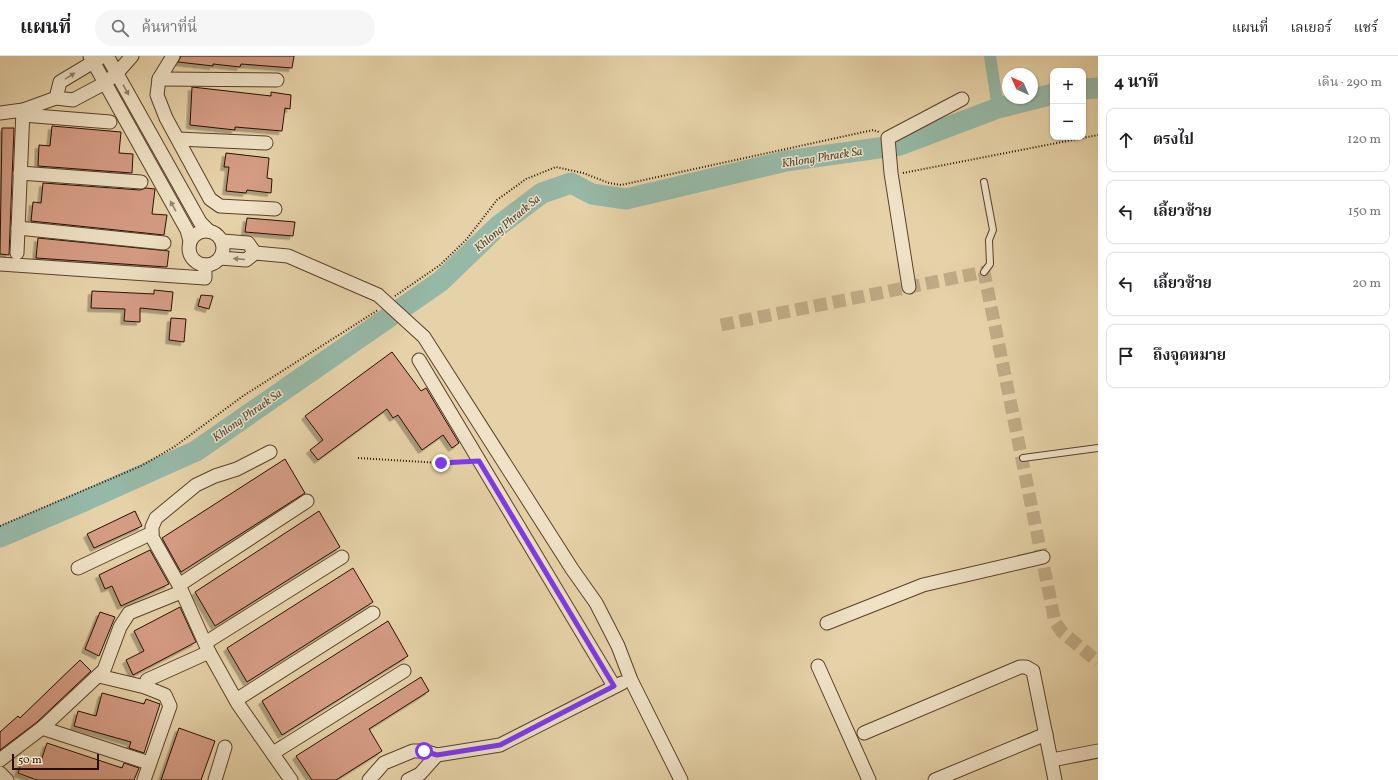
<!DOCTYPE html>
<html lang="th">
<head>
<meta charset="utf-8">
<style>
  body { margin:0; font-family:Vollkorn,"Noto Serif Thai",serif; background:#f6f6f6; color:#202124 }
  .controls { position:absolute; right:12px; top:12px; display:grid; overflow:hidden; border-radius:8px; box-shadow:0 1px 3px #0004 }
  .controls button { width:36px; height:36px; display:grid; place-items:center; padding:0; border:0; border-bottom:1px solid #e0e0e0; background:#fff; color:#202124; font:20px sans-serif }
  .compass { position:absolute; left:1002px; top:12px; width:36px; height:36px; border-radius:50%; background:#fff; box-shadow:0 1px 3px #0004; rotate:315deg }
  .scale { position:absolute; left:12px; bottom:10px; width:87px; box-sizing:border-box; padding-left:4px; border:2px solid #2a0f00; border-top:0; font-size:11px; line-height:14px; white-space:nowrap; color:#2a0f00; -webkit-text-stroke:3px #efe2c6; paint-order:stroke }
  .stop { position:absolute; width:12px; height:12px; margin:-9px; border:3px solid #7c3aed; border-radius:50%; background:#fff }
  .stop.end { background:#7c3aed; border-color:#fff; box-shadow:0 1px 4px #0008 }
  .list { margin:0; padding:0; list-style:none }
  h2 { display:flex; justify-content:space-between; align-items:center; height:52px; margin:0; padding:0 16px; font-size:17px }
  h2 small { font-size:13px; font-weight:400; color:#757577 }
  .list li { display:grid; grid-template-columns:26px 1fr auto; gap:12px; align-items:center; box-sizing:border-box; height:64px; margin:0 8px 8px; padding:0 8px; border:1px solid #e0e0e0; border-radius:8px }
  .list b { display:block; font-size:15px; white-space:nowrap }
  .list em { font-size:13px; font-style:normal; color:#757577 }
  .icon { flex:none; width:22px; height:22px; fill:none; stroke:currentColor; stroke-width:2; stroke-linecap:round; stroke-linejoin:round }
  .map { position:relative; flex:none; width:1098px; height:724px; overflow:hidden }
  header { display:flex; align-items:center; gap:24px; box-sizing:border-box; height:56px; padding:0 20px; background:#fff; border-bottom:1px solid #e0e0e0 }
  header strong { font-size:19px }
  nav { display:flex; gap:22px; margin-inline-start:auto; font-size:14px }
  .search { width:280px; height:36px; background:#f6f6f6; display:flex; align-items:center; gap:10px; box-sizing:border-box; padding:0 14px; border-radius:22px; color:#757577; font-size:15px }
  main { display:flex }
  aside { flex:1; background:#fff }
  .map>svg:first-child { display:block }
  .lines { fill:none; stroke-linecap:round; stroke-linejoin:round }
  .canal { stroke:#96b8a6; stroke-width:12 }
  .river { stroke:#96b8a6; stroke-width:21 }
  .building { fill:#d59c84; stroke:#2a0f00; filter:url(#shadow) }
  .street-tunnel { stroke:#c0ab86; stroke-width:13; stroke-dasharray:13 6; stroke-linecap:butt }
  .lane-casing { stroke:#59402a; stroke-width:8 }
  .street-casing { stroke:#59402a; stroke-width:15 }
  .path { stroke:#2a0f00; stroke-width:2; stroke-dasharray:1 2; stroke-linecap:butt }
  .lane { stroke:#efe2c6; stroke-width:6 }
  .street { stroke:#efe2c6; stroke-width:13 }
  .oneway { fill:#96836d }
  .route { stroke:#7c3aed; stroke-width:5 }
  .labels { text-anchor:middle; stroke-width:3; stroke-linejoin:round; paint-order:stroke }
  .water-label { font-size:12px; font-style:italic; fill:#504a3a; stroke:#efe2c6 }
</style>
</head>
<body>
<header>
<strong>แผนที่</strong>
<div class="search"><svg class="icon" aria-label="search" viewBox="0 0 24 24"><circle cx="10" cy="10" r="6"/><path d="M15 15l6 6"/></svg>ค้นหาที่นี่</div>
<nav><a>แผนที่</a><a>เลเยอร์</a><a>แชร์</a></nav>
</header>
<main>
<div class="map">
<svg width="1098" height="724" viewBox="0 0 1098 724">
  <defs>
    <filter id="shadow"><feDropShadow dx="-3.5" dy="3.5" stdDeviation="0" flood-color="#0004"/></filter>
  </defs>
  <rect width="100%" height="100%" fill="#e6d2a8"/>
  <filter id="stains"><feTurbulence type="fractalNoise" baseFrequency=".005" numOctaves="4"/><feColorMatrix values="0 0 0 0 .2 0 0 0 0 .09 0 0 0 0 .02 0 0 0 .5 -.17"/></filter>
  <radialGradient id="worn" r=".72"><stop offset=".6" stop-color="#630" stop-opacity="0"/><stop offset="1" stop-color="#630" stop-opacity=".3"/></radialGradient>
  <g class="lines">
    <polyline class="canal" points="990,0 998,52"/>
    <g class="river">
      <polyline points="1083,33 1098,32"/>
      <polyline points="0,481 84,445 196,395 441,225 497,171 542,137 571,127 592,138 626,143 786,105 900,89 998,52 1053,38"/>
    </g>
  </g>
  <g class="building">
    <polygon points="181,0 294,0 292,12 241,8 240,11 213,8 213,10 178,6"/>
    <polygon points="192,31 271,40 271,36 291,39 290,53 285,52 282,75 235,71 235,74 190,69"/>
    <polygon points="52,70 121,76 119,97 133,98 132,117 38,110 39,89 50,90"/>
    <polygon points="2,72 14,72 9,199 0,198"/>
    <polygon points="226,97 269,102 267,122 272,123 271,137 247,134 246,137 226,135 229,111 224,111"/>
    <polygon points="43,127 140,134 146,132 155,133 152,158 167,159 164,179 31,165 33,146 41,147"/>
    <polygon points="247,162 295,166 293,180 245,176"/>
    <polygon points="38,182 169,195 167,211 36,202"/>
    <polygon points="154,234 173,236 171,255 140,252 140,266 124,265 125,253 91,252 92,235 154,238"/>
    <polygon points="201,239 213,240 209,253 198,250"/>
    <polygon points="171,262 186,263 184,286 169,284"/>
    <polygon points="392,296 421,335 426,332 459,387 452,392 443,379 422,394 398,359 393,362 387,353 318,404 310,394 323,384 305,360"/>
    <polygon points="285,403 305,437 181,516 162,482"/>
    <polygon points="135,455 142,470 94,492 87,478"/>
    <polygon points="319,455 340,491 215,570 195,536"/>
    <polygon points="150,494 169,528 121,550 112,530 105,533 99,519"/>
    <polygon points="353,512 373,546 247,626 227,592"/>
    <polygon points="180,551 196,586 133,619 126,604 144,595 134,575"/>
    <polygon points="100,556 115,561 99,600 85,593"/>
    <polygon points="388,565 408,600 282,679 262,645"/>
    <polygon points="80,604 91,615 37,666 0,694 0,676 18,660 20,662"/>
    <polygon points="421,621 429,635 369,673 382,695 336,724 312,724 296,700"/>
    <polygon points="102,637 144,648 146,643 160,648 144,697 129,692 131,686 74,670 78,655 96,660"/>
    <polygon points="179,672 215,685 201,724 161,724"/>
    <polygon points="47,687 122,712 124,707 139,712 134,724 37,724 18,717 23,702 40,708"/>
  </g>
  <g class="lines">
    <polyline class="street-tunnel" points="721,269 984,216 1055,566 1062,576 1098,606"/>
    <g class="lane-casing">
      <g id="lane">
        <polyline points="984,126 993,174 989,184 990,208 984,216"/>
        <polyline points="1023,402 1098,392"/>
      </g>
    </g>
    <g class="street-casing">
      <g id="street">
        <polyline points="90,0 187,174 190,185"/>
        <polyline points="107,0 200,166 209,175"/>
        <polyline points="173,0 159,23 157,39 166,62 210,143 220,150 275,153"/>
        <polyline points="100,2 60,26 56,42 73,44 105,27 117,17 132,0"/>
        <polyline points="159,23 277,24"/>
        <polyline points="0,57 23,54 56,42"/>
        <polyline points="23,59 110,66"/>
        <polyline points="178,83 266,87"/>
        <polyline points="20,117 141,126"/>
        <polyline points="18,172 164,187"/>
        <circle cx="206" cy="192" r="17"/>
        <polyline points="222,185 248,187 255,197"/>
        <polyline points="17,197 23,54"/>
        <polyline points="220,202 246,204 255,197 288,200 378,239 424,281 572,513 596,547 618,590 631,624 681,724"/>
        <polyline points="0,208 205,222 205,209"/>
        <polyline points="909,231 891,117 888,82 962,43"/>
        <polyline points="419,304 614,630"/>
        <polyline points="270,396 237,413 215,420 196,429 156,462 152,471 152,481 179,529 209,596 238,648 291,724"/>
        <polyline points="78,512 152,477"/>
        <polyline points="179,529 307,445"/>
        <polyline points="827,567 923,529 1043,501"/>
        <polyline points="205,587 342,501"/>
        <polyline points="818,610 869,724"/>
        <polyline points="99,620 145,631"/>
        <polyline points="236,644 373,557"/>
        <polyline points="42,672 149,707"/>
        <polyline points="864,677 1020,611 1026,611 1033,615 1055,724"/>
        <polyline points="273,697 404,615"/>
        <polyline points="0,704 42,672 104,614 120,571 129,557 181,536"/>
        <polyline points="1052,704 1098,695"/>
        <polyline points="0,717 7,724"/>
        <polyline points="144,724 170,650 165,639 145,631 147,624 209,596"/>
        <polyline points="215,724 225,691"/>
        <polyline points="369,724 384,707 413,695 424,695 437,699 500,689 622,627"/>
        <polyline points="408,724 420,718 437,699"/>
        <polyline points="935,724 1046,678"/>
      </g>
    </g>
    <g class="path">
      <polyline points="903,117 1098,79"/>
      <polyline points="395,240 440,209 466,184 497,144 526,123 556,111 583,117 609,127 621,129 873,74 879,76"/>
      <polyline points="358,402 441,407 466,406"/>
      <polyline points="0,470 141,410 174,391 243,340 378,254"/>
    </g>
    <use href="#lane" class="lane"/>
    <use href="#street" class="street"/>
  </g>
  <defs><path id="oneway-solid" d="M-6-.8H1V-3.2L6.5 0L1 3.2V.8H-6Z"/></defs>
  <g class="oneway">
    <use href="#oneway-solid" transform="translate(70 20) rotate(-32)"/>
    <use href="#oneway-solid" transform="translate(126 34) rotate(61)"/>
    <use href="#oneway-solid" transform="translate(173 150) rotate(-119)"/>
    <use href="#oneway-solid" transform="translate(239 203) rotate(-175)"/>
  </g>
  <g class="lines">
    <polyline class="route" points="424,695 437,699 500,689 614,630 479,405 441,407"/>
  </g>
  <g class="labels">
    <g class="water-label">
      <text transform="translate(822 101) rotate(-9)" y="4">Khlong Phraek Sa</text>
      <text transform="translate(507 167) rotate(-40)" y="4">Khlong Phraek Sa</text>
      <text transform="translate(247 359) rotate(-35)" y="4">Khlong Phraek Sa</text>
    </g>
  </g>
  <rect width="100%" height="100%" filter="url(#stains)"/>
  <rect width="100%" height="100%" fill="url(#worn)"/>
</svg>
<div class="controls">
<button>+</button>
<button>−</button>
</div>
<svg class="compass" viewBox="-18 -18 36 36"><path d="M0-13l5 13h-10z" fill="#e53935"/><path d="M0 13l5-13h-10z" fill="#757577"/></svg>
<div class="scale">50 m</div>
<div class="stop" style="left:424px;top:695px"></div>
<div class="stop end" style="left:441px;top:407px"></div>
</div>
<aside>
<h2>4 นาที<small>เดิน · 290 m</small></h2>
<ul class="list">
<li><svg class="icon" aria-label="ahead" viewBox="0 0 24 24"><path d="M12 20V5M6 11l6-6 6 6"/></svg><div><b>ตรงไป</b></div><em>120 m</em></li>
<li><svg class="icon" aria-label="left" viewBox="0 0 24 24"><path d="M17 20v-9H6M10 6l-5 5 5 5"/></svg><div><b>เลี้ยวซ้าย</b></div><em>150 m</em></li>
<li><svg class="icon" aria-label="left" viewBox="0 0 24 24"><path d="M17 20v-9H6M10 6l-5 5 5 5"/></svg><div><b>เลี้ยวซ้าย</b></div><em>20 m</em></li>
<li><svg class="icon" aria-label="arrive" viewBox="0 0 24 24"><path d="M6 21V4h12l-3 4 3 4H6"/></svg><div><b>ถึงจุดหมาย</b></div></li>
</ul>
</aside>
</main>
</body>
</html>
